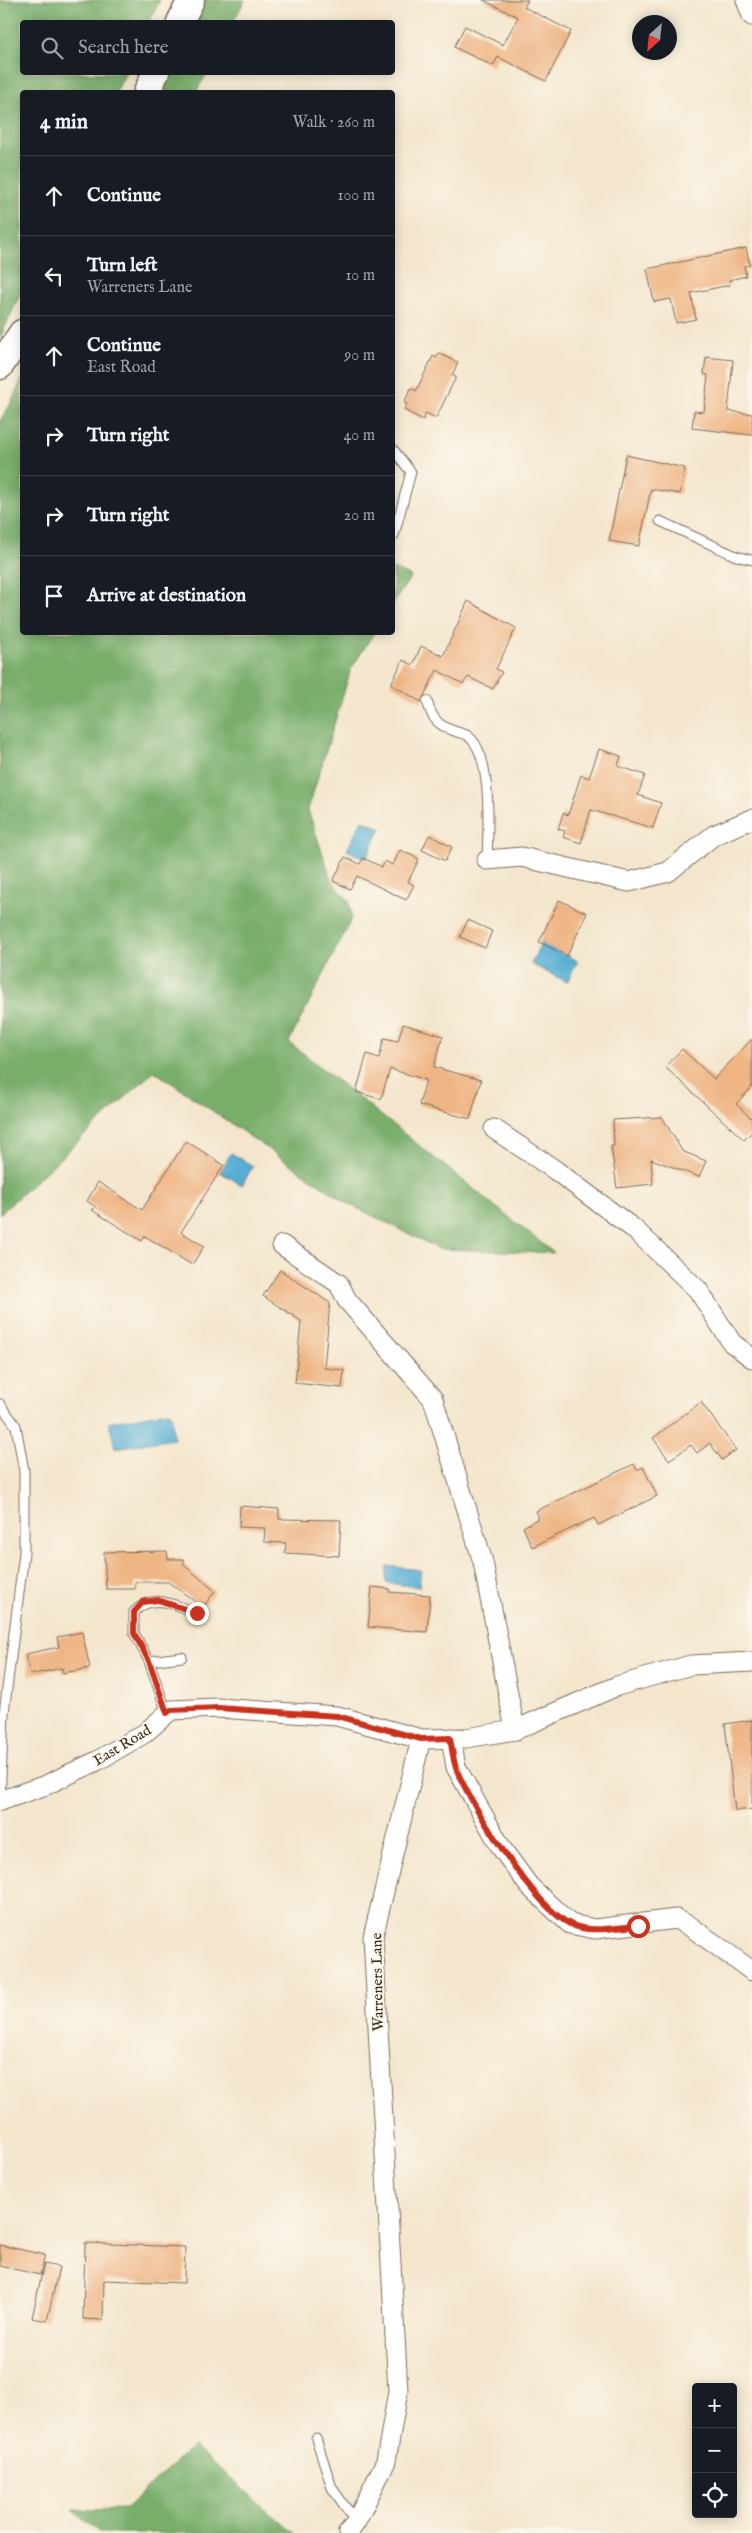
<!DOCTYPE html>
<html lang="en">
<head>
<meta charset="utf-8">
<style>
  body { margin:0; font-family:"IM FELL English",serif; background:#242831; color:#f1f3f6 }
  .controls { position:absolute; right:15px; bottom:15px; display:grid; overflow:hidden; border-radius:5px; box-shadow:0 2px 12px #0003 }
  .controls button { width:45px; height:45px; display:grid; place-items:center; padding:0; border:0; border-bottom:1px solid #363941; background:#171b24; color:#f1f3f6; font:25px sans-serif }
  .compass { position:absolute; left:632px; top:15px; width:45px; height:45px; border-radius:50%; background:#171b24; box-shadow:0 2px 12px #0003; rotate:207deg }
  .stop { position:absolute; width:15px; height:15px; margin:-11px; border:4px solid #c8321e; border-radius:50%; background:#fff }
  .stop.end { background:#c8321e; border-color:#fff; box-shadow:0 1px 5px #0008 }
  .list { margin:0; padding:0; list-style:none }
  h2 { display:flex; justify-content:space-between; align-items:center; height:65px; margin:0; padding:0 20px; font-size:21px }
  h2 small { font-size:16px; font-weight:400; color:#9ea1a6 }
  .list li { display:grid; grid-template-columns:32px 1fr auto; gap:15px; align-items:center; box-sizing:border-box; height:80px; padding:0 20px; border-top:1px solid #363941 }
  .list b { display:block; font-size:19px; white-space:nowrap }
  .list p { margin:0; font-size:16px; white-space:nowrap; color:#9ea1a6 }
  .list em { font-size:16px; font-style:normal; color:#9ea1a6 }
  .icon { flex:none; width:28px; height:28px; fill:none; stroke:currentColor; stroke-width:2; stroke-linecap:round; stroke-linejoin:round }
  .map { position:relative; flex:none; width:752px; height:2533px; overflow:hidden }
  .search { position:absolute; background:#171b24; box-shadow:0 2px 12px #0003; left:20px; top:20px; width:375px; height:55px; display:flex; align-items:center; gap:12px; box-sizing:border-box; padding:0 18px; border-radius:5px; color:#9ea1a6; font-size:19px }
  .panel { position:absolute; background:#171b24; box-shadow:0 2px 12px #0003; left:20px; top:90px; width:375px; height:545px; border-radius:5px }
  .map>svg:first-child { display:block }
  .forest { fill:#78ad6a; stroke:#5a6c44 }
  .water { fill:#57aed4; stroke:#496c79 }
  .building { fill:#efb584 }
  .lines { fill:none; stroke-linecap:round; stroke-linejoin:round }
  .service-casing { stroke:#7c6c5b; stroke-width:11 }
  .minor-casing { stroke:#7c6c5b; stroke-width:21 }
  .secondary-casing { stroke:#7c6c5b; stroke-width:29 }
  .service { stroke:#fff; stroke-width:9 }
  .minor { stroke:#fff; stroke-width:19 }
  .secondary { stroke:#fff; stroke-width:26 }
  .route { stroke:#c8321e; stroke-width:6 }
  .labels { text-anchor:middle; stroke-width:4; stroke-linejoin:round; paint-order:stroke }
  .street-label { font-size:15px; fill:#3b2a1e; stroke:#fbf7ec }
</style>
</head>
<body>
<div class="map">
<svg width="752" height="2533" viewBox="0 0 752 2533">
  <rect width="100%" height="100%" fill="#fbf7ec"/>
  <filter id="ink" filterUnits="userSpaceOnUse"><feTurbulence type="fractalNoise" baseFrequency=".02" numOctaves="2"/><feDisplacementMap in="SourceGraphic" scale="10" xChannelSelector="R" yChannelSelector="G"/><feConvolveMatrix kernelMatrix="1 2 1 2 8 2 1 2 1" color-interpolation-filters="sRGB"/></filter>
  <filter id="wash" filterUnits="userSpaceOnUse"><feTurbulence type="fractalNoise" baseFrequency=".0096" numOctaves="4" result="noise"/><feDisplacementMap in="SourceGraphic" scale="20" xChannelSelector="R" yChannelSelector="G"/><feGaussianBlur stdDeviation="1.12" result="paint"/><feColorMatrix in="noise" values="0 0 0 0 0 0 0 0 0 0 0 0 0 0 0 0 0 1.4 0 .05"/><feComposite in="paint" operator="in"/></filter>
  <g filter="url(#wash)">
    <rect width="100%" height="100%" fill="#f4e6cd"/>
    <g class="forest">
      <polygon points="0,0 160,0 149,22 22,22 22,72 126,73 116,92 22,92 22,290 0,338"/>
      <polygon points="205,0 245,0 233,22 194,22"/>
      <polygon points="170,73 207,73 196,92 161,92"/>
      <polygon points="22,379 22,632 374,633 351,669 308,810 332,881 349,901 352,918 289,1042 554,1253 439,1249 347,1203 154,1071 0,1214 0,420 9,407"/>
      <polygon points="393,569 411,576 393,604"/>
      <polygon points="193,2446 294,2533 100,2533 73,2510 125,2509"/>
    </g>
    <g class="water">
      <polygon points="362,820 381,828 366,859 347,850"/>
      <polygon points="541,943 578,961 567,982 531,964"/>
      <polygon points="231,1153 253,1166 242,1185 220,1172"/>
      <polygon points="162,1411 171,1413 174,1439 115,1448 109,1422 156,1414"/>
      <polygon points="387,1566 421,1570 419,1587 386,1583"/>
    </g>
    <g id="blocks">
      <g class="building">
        <polygon points="483,0 528,0 524,7 571,31 546,81 498,57 493,66 454,47 465,26 503,45 518,17"/>
        <polygon points="746,248 750,265 744,266 746,276 729,280 730,285 691,293 696,319 676,323 671,299 654,302 647,269"/>
        <polygon points="439,353 458,363 452,375 456,377 436,418 426,413 423,420 404,410 407,404 404,403 411,388 416,391 433,356 436,358"/>
        <polygon points="706,357 733,360 728,411 752,414 752,435 692,428 694,411 704,412 708,375 704,374"/>
        <polygon points="626,455 685,468 680,494 651,489 639,546 609,541"/>
        <polygon points="468,601 516,628 496,669 502,672 493,689 468,677 463,684 437,670 421,702 391,684 403,660 413,665 421,646 443,656"/>
        <polygon points="599,749 621,756 618,766 645,775 638,795 661,803 653,828 591,810 581,843 563,837 565,831 558,829 563,813 568,815 581,775 589,778"/>
        <polygon points="429,835 452,847 445,861 422,850"/>
        <polygon points="400,850 419,859 408,882 414,885 406,900 357,876 350,889 333,881 345,857 360,864 363,858 382,867 385,861 393,865"/>
        <polygon points="559,900 587,913 567,956 539,942"/>
        <polygon points="468,920 492,931 485,948 460,937"/>
        <polygon points="403,1024 443,1036 434,1067 481,1080 470,1119 419,1105 426,1080 390,1069 381,1099 356,1092 367,1054 379,1058 384,1038 398,1041"/>
        <polygon points="752,1039 752,1087 736,1104 752,1119 752,1132 744,1140 665,1067 682,1049 714,1079"/>
        <polygon points="662,1117 682,1151 706,1161 699,1177 651,1159 653,1184 617,1188 611,1146 614,1146 613,1120"/>
        <polygon points="186,1141 224,1165 181,1232 204,1246 192,1265 145,1236 142,1241 92,1210 96,1207 87,1201 98,1182 142,1210"/>
        <polygon points="280,1270 330,1303 324,1368 344,1370 342,1388 295,1383 301,1321 263,1296"/>
        <polygon points="701,1402 736,1450 722,1460 710,1443 697,1453 691,1445 669,1460 653,1438"/>
        <polygon points="634,1464 637,1470 643,1467 657,1496 598,1525 594,1518 532,1547 523,1527 539,1518 536,1511"/>
        <polygon points="240,1506 279,1509 279,1519 341,1520 339,1556 285,1553 286,1543 264,1542 265,1528 239,1527"/>
        <polygon points="167,1551 168,1559 184,1559 184,1565 215,1591 203,1607 168,1582 135,1582 135,1589 106,1589 104,1552"/>
        <polygon points="372,1587 390,1589 389,1592 430,1595 427,1632 368,1627"/>
        <polygon points="82,1632 90,1668 63,1673 62,1668 30,1675 25,1654 59,1647 57,1637"/>
        <polygon points="752,1720 752,1809 735,1811 725,1724"/>
        <polygon points="85,2243 185,2247 184,2283 104,2280 103,2320 83,2319"/>
        <polygon points="0,2245 45,2255 40,2275 0,2266"/>
        <polygon points="44,2264 59,2267 47,2321 32,2318"/>
      </g>
    </g>
  </g>
  <g filter="url(#ink)">
    <use href="#blocks" fill-opacity="0" stroke="#7c6c5b" stroke-width="1"/>
    <g class="lines">
      <g class="service-casing">
        <g id="service">
          <polyline points="392,448 411,472 394,535"/>
          <polyline points="660,521 736,556 752,560"/>
          <path d="M427 701C432 720 439 726 457 732 460 733 466 734 468 736 493 754 488 831 487 860"/>
          <polyline points="0,1404 16,1426 24,1471 24,1553 4,1713 0,1800"/>
          <polyline points="149,1661 182,1657"/>
          <path d="M167 1713 149 1661 134 1633V1612C154 1592 174 1605 197 1613"/>
          <polyline points="316,2438 332,2488 356,2522"/>
        </g>
      </g>
      <g class="minor-casing">
        <g id="minor">
          <polyline points="746,0 752,16"/>
          <polyline points="487,860 521,857 629,882 668,872 714,835 752,819"/>
          <polyline points="494,1129 555,1170 634,1229 698,1290 732,1343 752,1358"/>
          <polyline points="282,1245 339,1284 347,1300 433,1399 483,1562 515,1730"/>
          <polyline points="451,1738 456,1767 502,1849 529,1886 570,1924 595,1929 676,1919 691,1927 752,1971"/>
          <polyline points="0,1801 46,1785 97,1761 145,1733 171,1710 219,1708 337,1716 421,1739"/>
          <polyline points="348,2533 356,2522 386,2461 398,2391 373,1937 421,1739 466,1738 515,1730 617,1686 691,1665 752,1662"/>
        </g>
      </g>
      <g class="secondary-casing">
        <g id="secondary">
          <polyline points="180,22 191,0"/>
          <polyline points="147,92 156,72"/>
          <polyline points="0,366 22,333"/>
        </g>
      </g>
      <use href="#service" class="service"/>
      <use href="#minor" class="minor"/>
      <use href="#secondary" class="secondary"/>
    </g>
  </g>
  <g class="lines" filter="url(#ink)">
    <path class="route" d="M197 1613 158 1600 143 1602 134 1612V1633L149 1661 167 1713 171 1710 219 1708 337 1716 421 1739 450 1738C452 1748 453 1759 456 1768 471 1806 534 1906 570 1924 589 1934 617 1927 638 1926"/>
  </g>
  <g class="labels">
    <g class="street-label">
      <text transform="translate(122 1745) rotate(-31)" y="5">East Road</text>
      <text transform="translate(377 1982) rotate(-91)" y="5">Warreners Lane</text>
    </g>
  </g>
</svg>
<div class="controls">
<button>+</button>
<button>−</button>
<button><svg class="icon" aria-label="locate" viewBox="0 0 24 24"><circle cx="12" cy="12" r="6"/><path d="M12 2v4M12 18v4M2 12h4M18 12h4"/></svg></button>
</div>
<svg class="compass" viewBox="-18 -18 36 36"><path d="M0-13l5 13h-10z" fill="#e53935"/><path d="M0 13l5-13h-10z" fill="#9ea1a6"/></svg>
<div class="stop" style="left:638px;top:1926px"></div>
<div class="stop end" style="left:197px;top:1613px"></div>
<div class="search"><svg class="icon" aria-label="search" viewBox="0 0 24 24"><circle cx="10" cy="10" r="6"/><path d="M15 15l6 6"/></svg>Search here</div>
<section class="panel">
<h2>4 min<small>Walk · 260 m</small></h2>
<ul class="list">
<li><svg class="icon" aria-label="ahead" viewBox="0 0 24 24"><path d="M12 20V5M6 11l6-6 6 6"/></svg><div><b>Continue</b></div><em>100 m</em></li>
<li><svg class="icon" aria-label="left" viewBox="0 0 24 24"><path d="M17 20v-9H6M10 6l-5 5 5 5"/></svg><div><b>Turn left</b><p>Warreners Lane</p></div><em>10 m</em></li>
<li><svg class="icon" aria-label="ahead" viewBox="0 0 24 24"><path d="M12 20V5M6 11l6-6 6 6"/></svg><div><b>Continue</b><p>East Road</p></div><em>90 m</em></li>
<li><svg class="icon" aria-label="right" viewBox="0 0 24 24"><path d="M7 20v-9h11M14 6l5 5-5 5"/></svg><div><b>Turn right</b></div><em>40 m</em></li>
<li><svg class="icon" aria-label="right" viewBox="0 0 24 24"><path d="M7 20v-9h11M14 6l5 5-5 5"/></svg><div><b>Turn right</b></div><em>20 m</em></li>
<li><svg class="icon" aria-label="arrive" viewBox="0 0 24 24"><path d="M6 21V4h12l-3 4 3 4H6"/></svg><div><b>Arrive at destination</b></div></li>
</ul>
</section>
</div>
</body>
</html>
